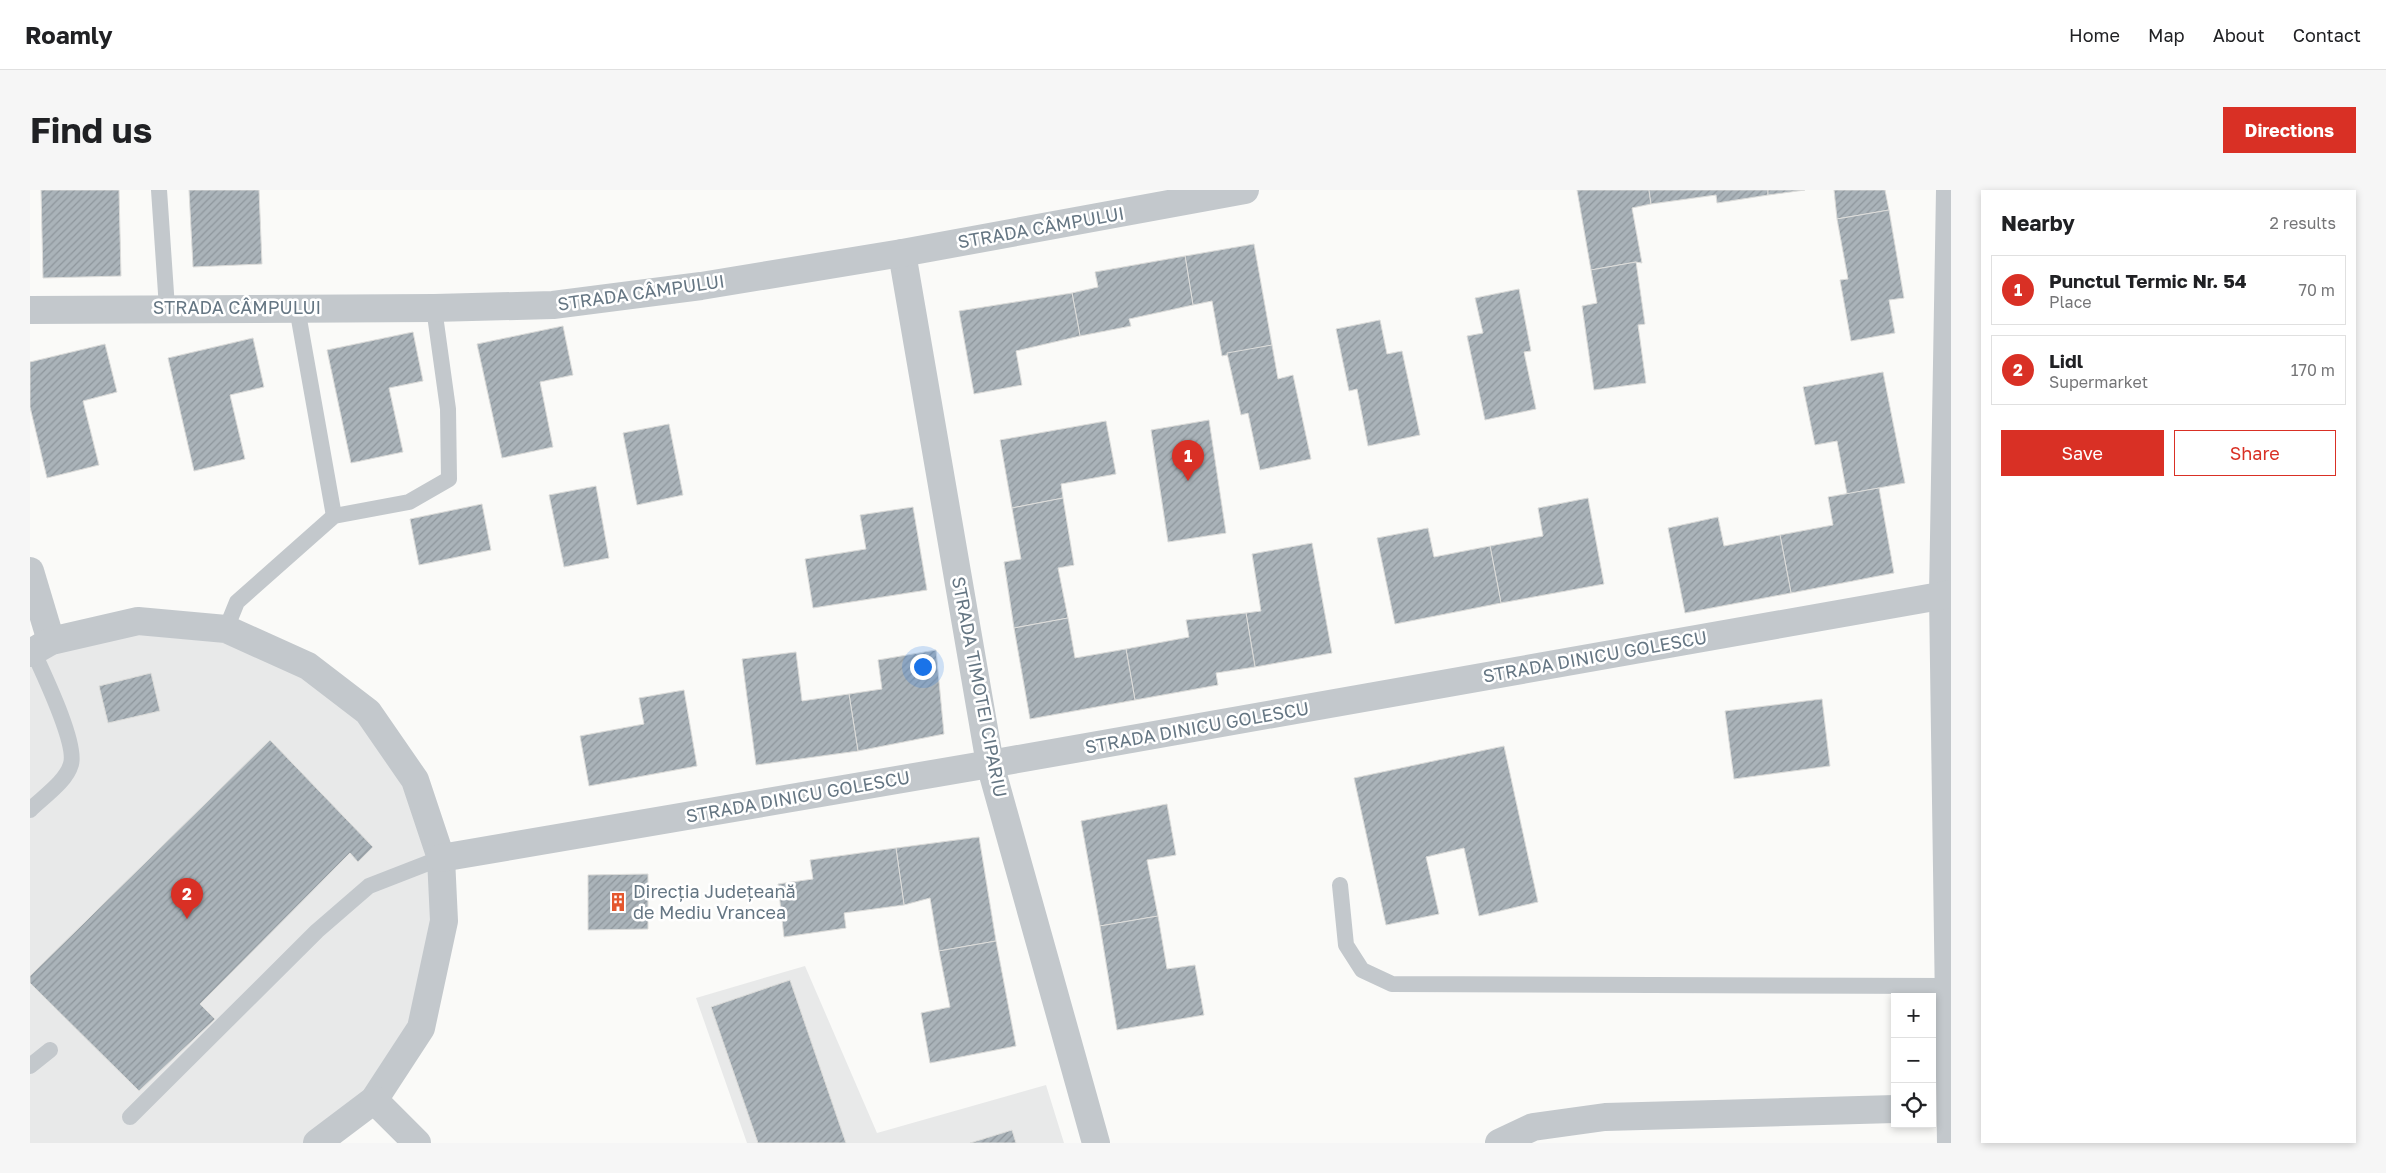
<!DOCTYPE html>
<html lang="en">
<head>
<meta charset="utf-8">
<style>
  body { margin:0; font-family:"Golos Text",sans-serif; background:#f6f6f6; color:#202124 }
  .controls { position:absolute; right:15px; bottom:15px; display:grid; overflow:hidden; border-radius:0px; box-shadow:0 2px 8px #0003 }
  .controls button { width:45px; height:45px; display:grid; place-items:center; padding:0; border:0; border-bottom:1px solid #e0e0e0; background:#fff; color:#202124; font:25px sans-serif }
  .you { position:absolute; left:892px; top:476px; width:18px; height:18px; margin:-12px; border:4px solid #fff; border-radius:50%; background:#1a73e8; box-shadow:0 0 0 8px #1a73e833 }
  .badge { display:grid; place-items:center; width:32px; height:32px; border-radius:50%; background:#d93025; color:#fff; font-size:16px; font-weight:700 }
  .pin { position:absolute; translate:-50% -41px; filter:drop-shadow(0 1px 2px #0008) }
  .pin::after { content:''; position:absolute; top:26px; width:18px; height:15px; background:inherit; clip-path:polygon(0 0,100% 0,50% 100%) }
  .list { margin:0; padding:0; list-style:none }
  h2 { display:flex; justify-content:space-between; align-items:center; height:65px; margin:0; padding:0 20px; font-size:21px }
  h2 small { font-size:16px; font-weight:400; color:#757577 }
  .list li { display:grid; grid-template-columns:32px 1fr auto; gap:15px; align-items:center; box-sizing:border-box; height:70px; margin:0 10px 10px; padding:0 10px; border:1px solid #e0e0e0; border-radius:0px }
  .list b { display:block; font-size:19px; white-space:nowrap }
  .list p { margin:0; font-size:16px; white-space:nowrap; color:#757577 }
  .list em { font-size:16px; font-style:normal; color:#757577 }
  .actions { display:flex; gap:10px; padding:15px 20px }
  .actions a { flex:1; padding:11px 0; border:1px solid #d93025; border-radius:0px; text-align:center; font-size:18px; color:#d93025 }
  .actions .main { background:#d93025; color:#fff }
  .icon { flex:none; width:28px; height:28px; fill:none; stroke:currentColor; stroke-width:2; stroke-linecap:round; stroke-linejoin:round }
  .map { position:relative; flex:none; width:1921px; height:953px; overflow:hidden; border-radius:0px }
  header { display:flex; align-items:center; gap:30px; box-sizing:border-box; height:70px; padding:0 25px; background:#fff; border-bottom:1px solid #e0e0e0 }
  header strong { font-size:24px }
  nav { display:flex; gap:28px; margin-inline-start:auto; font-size:18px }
  .intro { display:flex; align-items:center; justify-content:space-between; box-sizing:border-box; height:120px; padding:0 30px }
  h1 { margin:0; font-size:35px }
  .button { padding:12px 22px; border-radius:0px; background:#d93025; color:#fff; font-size:18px; font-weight:700 }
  main { display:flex; gap:30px; padding:0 30px }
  aside { flex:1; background:#fff; border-radius:0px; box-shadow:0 2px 8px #0003 }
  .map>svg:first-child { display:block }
  .built { fill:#e8e9e9 }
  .building { fill:url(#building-hatch); stroke:#dcdcda }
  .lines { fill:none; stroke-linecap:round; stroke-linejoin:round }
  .lane { stroke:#c3c8cc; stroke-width:16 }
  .street { stroke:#c3c8cc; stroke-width:28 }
  .labels { text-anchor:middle; stroke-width:5; stroke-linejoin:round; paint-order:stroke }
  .street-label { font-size:18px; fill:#657683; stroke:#fff }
  .poi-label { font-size:18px; fill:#657683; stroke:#fff; text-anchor:start }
</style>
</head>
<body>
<header>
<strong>Roamly</strong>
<nav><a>Home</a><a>Map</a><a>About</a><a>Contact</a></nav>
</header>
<div class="intro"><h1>Find us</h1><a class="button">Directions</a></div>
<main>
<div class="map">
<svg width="1921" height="953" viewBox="0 0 1921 953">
  <defs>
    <pattern id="building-hatch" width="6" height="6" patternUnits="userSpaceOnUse" patternTransform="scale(1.25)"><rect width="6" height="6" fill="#aab3b9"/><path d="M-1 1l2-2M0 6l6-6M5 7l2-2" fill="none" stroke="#8e969c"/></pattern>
  </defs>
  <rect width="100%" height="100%" fill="#fafaf8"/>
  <g class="built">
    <polygon points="108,431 196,439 338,522 411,668 391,838 287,953 0,953 0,463"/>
    <polygon points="775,776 847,943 1016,895 1034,953 717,953 666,808"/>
  </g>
  <g class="building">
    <polygon points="11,0 89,0 91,86 13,88"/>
    <polygon points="159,0 229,0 232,74 163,77"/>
    <polygon points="1547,0 1619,0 1621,14 1602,18 1612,73 1606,72 1561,80"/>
    <polygon points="1619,0 1738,0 1738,5 1687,13 1686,5 1621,14"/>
    <polygon points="1738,0 1775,0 1738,5"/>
    <polygon points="1804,0 1855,0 1859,20 1807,29"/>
    <polygon points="1859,20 1874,108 1859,110 1865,143 1821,151 1810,90 1818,89 1807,29"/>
    <polygon points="1224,54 1242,155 1192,166 1182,111 1163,115 1155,66"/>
    <polygon points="1155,66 1163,115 1099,129 1101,136 1050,146 1042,103 1068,97 1065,82"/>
    <polygon points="1606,72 1615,134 1608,135 1616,193 1564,200 1552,116 1567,113 1561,80"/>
    <polygon points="1489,99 1501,161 1494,162 1506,219 1455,230 1437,146 1453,143 1445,108"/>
    <polygon points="1042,103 1050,146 986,161 992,195 944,204 929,121"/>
    <polygon points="1350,130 1357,164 1372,161 1390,245 1338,256 1327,199 1319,201 1306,139"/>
    <polygon points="533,136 543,185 510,192 523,257 472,268 447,154"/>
    <polygon points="383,142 393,191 359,198 373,262 321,273 297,160"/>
    <polygon points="223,148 234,197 200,205 215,269 164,281 138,168"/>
    <polygon points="75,154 87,202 53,211 69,275 17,288 0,217 0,172"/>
    <polygon points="1242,155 1248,189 1263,185 1281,269 1230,280 1218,223 1211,225 1197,163"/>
    <polygon points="1853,182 1875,293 1817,304 1807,251 1785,255 1773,197"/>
    <polygon points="1179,230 1196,343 1138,352 1121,240"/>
    <polygon points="1076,231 1086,284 1031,294 1033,308 982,318 970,250"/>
    <polygon points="639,234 653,305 607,315 593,243"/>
    <polygon points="566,296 579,368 534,377 519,305"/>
    <polygon points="1849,298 1864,383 1761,403 1750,345 1803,335 1798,307"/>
    <polygon points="1033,308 1044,375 1028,378 1038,428 984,438 974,372 991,369 982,318"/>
    <polygon points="1558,308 1574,394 1471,413 1460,356 1513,346 1508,318"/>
    <polygon points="452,314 461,360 389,375 380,329"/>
    <polygon points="883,317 897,400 783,418 775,369 836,359 830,325"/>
    <polygon points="1688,327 1694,356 1750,345 1761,403 1655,423 1638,338"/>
    <polygon points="1398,338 1404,367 1460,356 1471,413 1365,434 1347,348"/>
    <polygon points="1282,353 1302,463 1225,477 1216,423 1231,421 1222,364"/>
    <polygon points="1216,423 1225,477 1186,483 1188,495 1105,510 1096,459 1159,447 1156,430"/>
    <polygon points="1038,428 1045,468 1096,459 1105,510 1000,529 984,438"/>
    <polygon points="906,460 914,544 828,561 819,504 852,499 848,470"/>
    <polygon points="766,462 772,511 819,504 828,561 726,575 712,469"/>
    <polygon points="121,483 130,521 78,533 69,496"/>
    <polygon points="654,500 667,576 559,596 550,546 614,534 609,508"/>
    <polygon points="1792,509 1800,576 1704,589 1695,521"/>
    <polygon points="240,550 343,657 328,672 320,663 170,814 185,829 109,901 0,793 0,786"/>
    <polygon points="1474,556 1508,712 1449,726 1434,658 1396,667 1409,724 1356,735 1324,588"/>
    <polygon points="1137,614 1146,665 1117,670 1128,726 1070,736 1051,631"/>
    <polygon points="949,647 966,751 909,761 900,708 874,715 866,658"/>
    <polygon points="866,658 874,715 814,723 816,738 754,747 748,694 783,689 780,670"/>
    <polygon points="618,684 618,739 558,740 558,685"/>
    <polygon points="1128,726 1137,779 1165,775 1174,825 1087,840 1070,736"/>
    <polygon points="966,751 986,856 900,873 891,823 920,817 909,761"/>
    <polygon points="760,790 816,953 728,953 681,817"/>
    <polygon points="982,940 986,953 940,953"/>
  </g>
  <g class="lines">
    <g class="lane">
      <polyline points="129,0 137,118"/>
      <polyline points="267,118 304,326"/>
      <polyline points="196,439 207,412 304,326 379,312 419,289 418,219 404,118"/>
      <path d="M0 620C13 607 36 592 41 574 47 553 13 483 3 461"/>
      <polyline points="1310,695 1316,755 1332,780 1362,794 1919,796"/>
      <polyline points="0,876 20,860"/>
      <polyline points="100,927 287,741 339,696 411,668"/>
    </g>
    <g class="street">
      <polyline points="1920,0 1913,405 1921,953"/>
      <polyline points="872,63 960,574 1066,953"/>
      <polyline points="0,120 404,118 523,115 671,96 872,63 1215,0"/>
      <polyline points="0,381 21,451"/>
      <polyline points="0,463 21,451 108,431 196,439 278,476 338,522 385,590 411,668 414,731 391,838 344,910 287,953"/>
      <polyline points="411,668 960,574 1921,404"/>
      <polyline points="344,910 387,953"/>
      <polyline points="1469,953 1503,937 1575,927 1865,919"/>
    </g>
  </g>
  <defs>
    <g id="building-bare" transform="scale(1.5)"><path d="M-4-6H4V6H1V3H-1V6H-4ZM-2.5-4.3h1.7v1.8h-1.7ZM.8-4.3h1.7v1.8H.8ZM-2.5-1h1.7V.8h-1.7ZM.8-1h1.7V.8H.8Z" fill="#e4572e" stroke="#fff" stroke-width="2.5" paint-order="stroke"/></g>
  </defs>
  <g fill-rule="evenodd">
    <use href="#building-bare" x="588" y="712"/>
  </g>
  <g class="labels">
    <g class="street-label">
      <text transform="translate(1011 38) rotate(-10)" y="6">STRADA CÂMPULUI</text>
      <text transform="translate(611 103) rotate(-8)" y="6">STRADA CÂMPULUI</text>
      <text x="207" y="124">STRADA CÂMPULUI</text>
      <text transform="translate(1565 467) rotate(-10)" y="6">STRADA DINICU GOLESCU</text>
      <text transform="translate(949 497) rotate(79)" y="6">STRADA TIMOTEI CIPARIU</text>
      <text transform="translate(1167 538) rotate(-10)" y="6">STRADA DINICU GOLESCU</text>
      <text transform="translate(768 607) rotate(-10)" y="6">STRADA DINICU GOLESCU</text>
    </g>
    <g class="poi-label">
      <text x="603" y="708">Direcția Județeană<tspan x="603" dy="21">de Mediu Vrancea</tspan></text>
    </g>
  </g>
</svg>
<div class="controls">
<button>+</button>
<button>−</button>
<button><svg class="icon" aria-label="locate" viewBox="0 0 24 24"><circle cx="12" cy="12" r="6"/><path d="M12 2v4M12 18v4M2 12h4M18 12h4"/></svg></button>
</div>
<div class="you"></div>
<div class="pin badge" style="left:1158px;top:291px">1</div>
<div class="pin badge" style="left:157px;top:729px">2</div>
</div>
<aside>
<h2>Nearby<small>2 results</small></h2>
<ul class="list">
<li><span class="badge">1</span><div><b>Punctul Termic Nr. 54</b><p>Place</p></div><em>70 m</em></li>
<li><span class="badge">2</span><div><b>Lidl</b><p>Supermarket</p></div><em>170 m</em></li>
</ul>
<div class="actions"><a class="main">Save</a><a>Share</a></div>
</aside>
</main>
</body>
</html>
